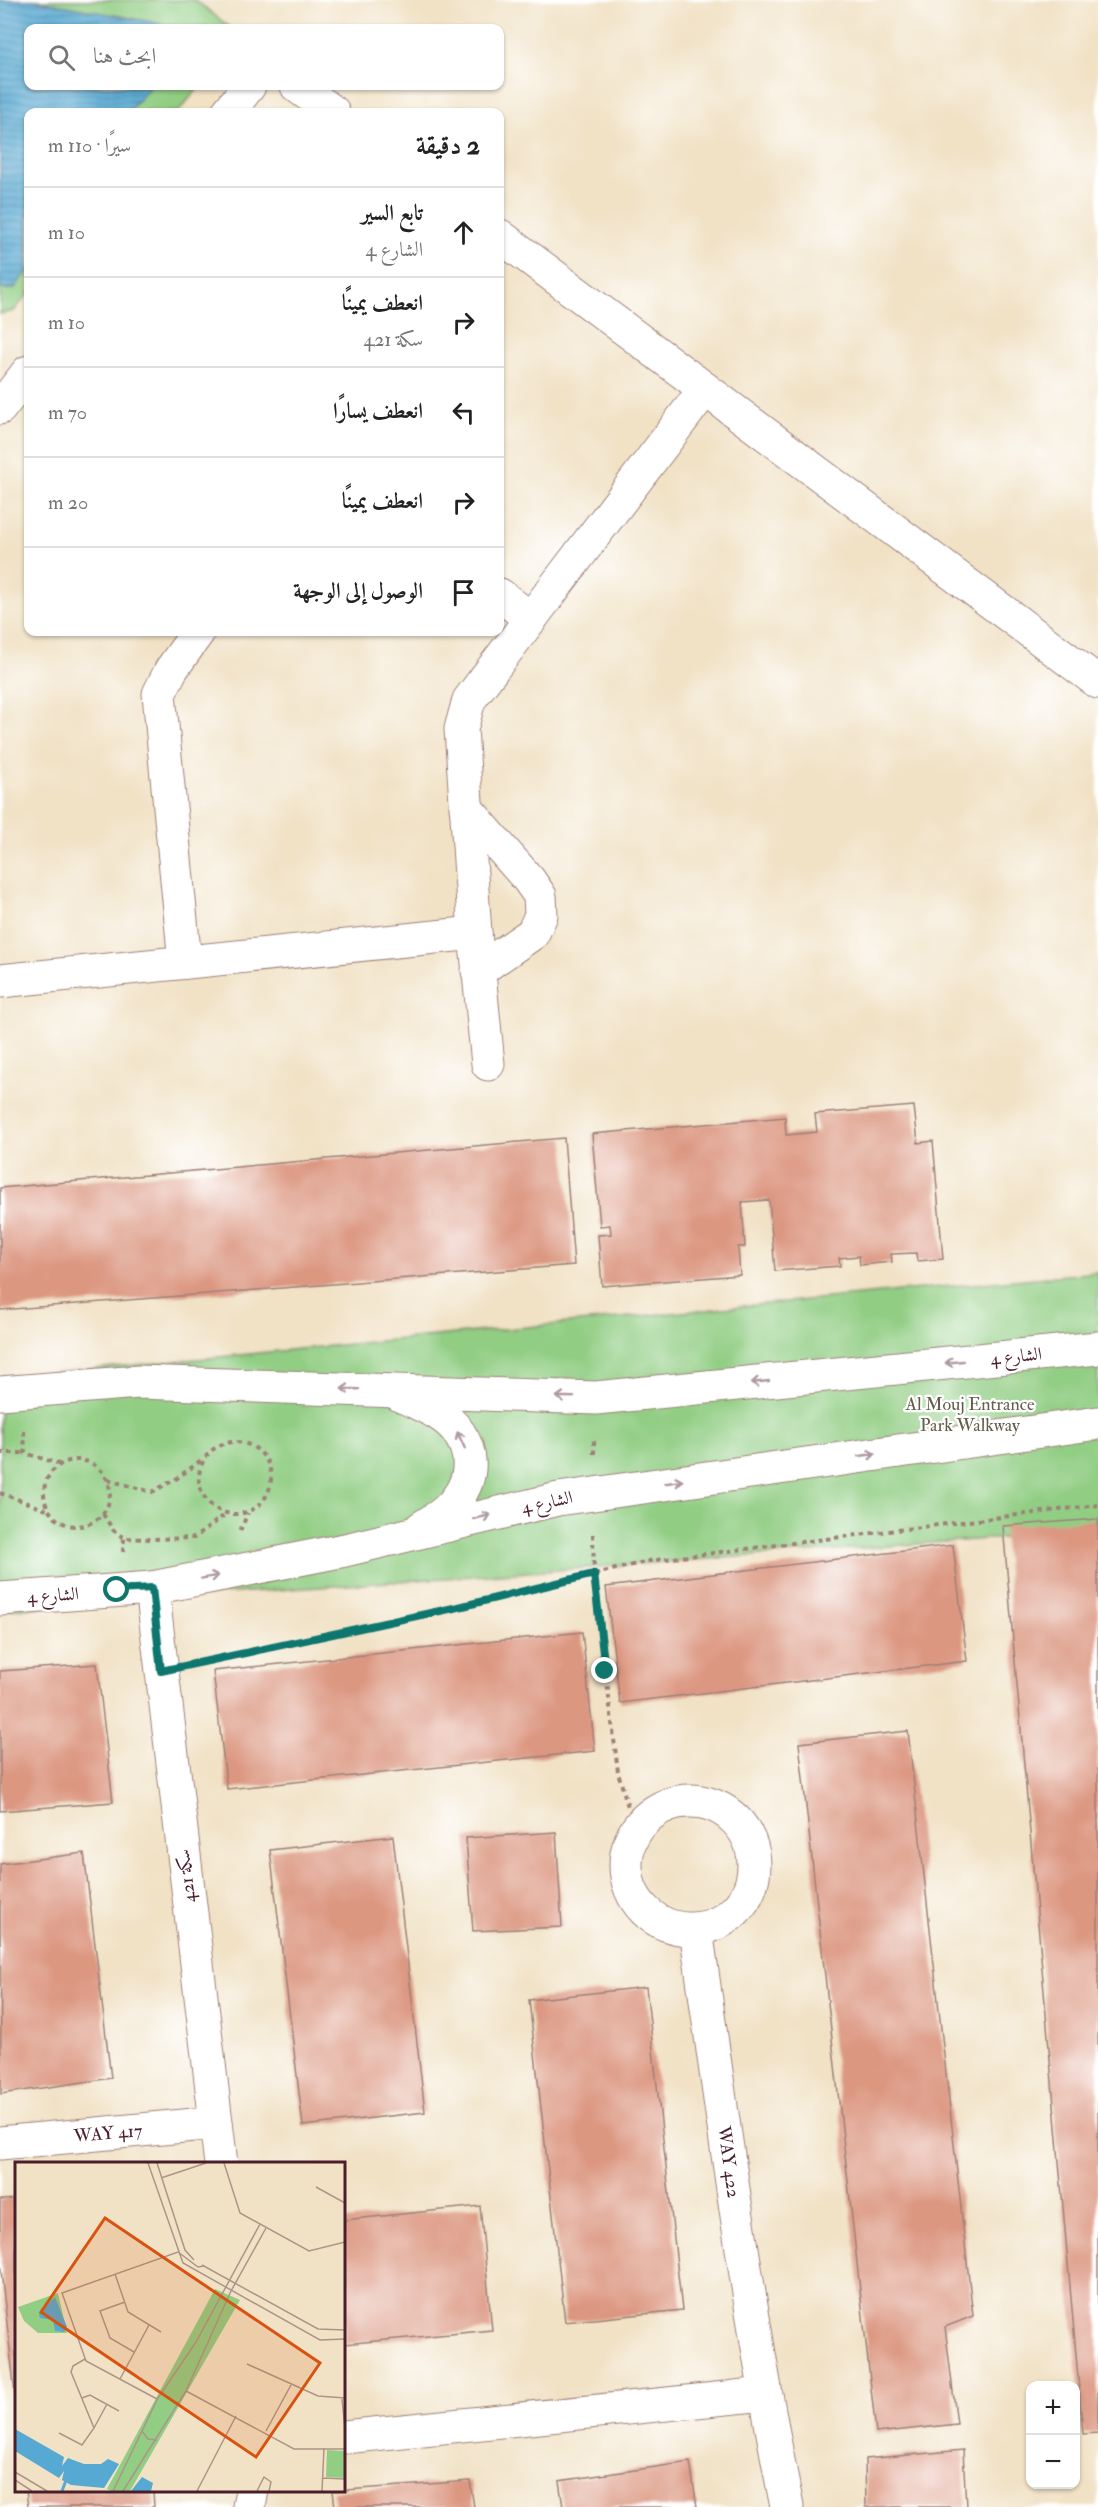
<!DOCTYPE html>
<html lang="ar">
<head>
<meta charset="utf-8">
<style>
  body { margin:0; font-family:"IM FELL Double Pica",Amiri,serif; background:#f2f2f2; color:#222; direction:rtl }
  .controls { position:absolute; right:18px; bottom:18px; display:grid; overflow:hidden; border-radius:12px; box-shadow:0 2px 4px #0004 }
  .controls button { width:54px; height:54px; display:grid; place-items:center; padding:0; border:0; border-bottom:2px solid #e0e0e0; background:#fff; color:#222; font:30px sans-serif }
  .stop { position:absolute; width:18px; height:18px; margin:-14px; border:4px solid #0f766e; border-radius:50%; background:#fff }
  .stop.end { background:#0f766e; border-color:#fff; box-shadow:0 2px 6px #0008 }
  .list { margin:0; padding:0; list-style:none }
  h2 { display:flex; justify-content:space-between; align-items:center; height:78px; margin:0; padding:0 24px; font-size:26px }
  h2 small { font-size:20px; font-weight:400; color:#767676 }
  .list li { display:grid; grid-template-columns:39px 1fr auto; gap:18px; align-items:center; box-sizing:border-box; height:90px; padding:0 24px; border-top:2px solid #e0e0e0 }
  .list b { display:block; font-size:22px; white-space:nowrap }
  .list p { margin:0; font-size:20px; white-space:nowrap; color:#767676 }
  .list em { font-size:20px; font-style:normal; color:#767676 }
  .icon { flex:none; width:33px; height:33px; fill:none; stroke:currentColor; stroke-width:2; stroke-linecap:round; stroke-linejoin:round }
  .map { position:relative; flex:none; width:1098px; height:2507px; overflow:hidden; direction:ltr }
  .search { position:absolute; background:#fff; box-shadow:0 2px 4px #0004; left:24px; top:24px; width:480px; height:66px; display:flex; align-items:center; gap:15px; box-sizing:border-box; padding:0 21px; border-radius:12px; color:#767676; font-size:22px }
  .panel { position:absolute; background:#fff; box-shadow:0 2px 4px #0004; left:24px; top:108px; width:480px; height:528px; border-radius:12px; direction:rtl }
  .map>svg:first-child { display:block }
  .green { fill:#91cd83; stroke:#6e7657; stroke-width:1.5 }
  .water { fill:url(#water-rules); stroke:#50647e; stroke-width:1.5 }
  .building { fill:#dc9781 }
  .lines { fill:none; stroke-linecap:round; stroke-linejoin:round }
  .minor-casing { stroke:#9e8078; stroke-width:35 }
  .path { stroke:#9e8078; stroke-width:4; stroke-dasharray:4.5 4.5; stroke-linecap:butt }
  .minor { stroke:#fff; stroke-width:33 }
  .oneway { stroke:#ae9aa0 }
  .route { stroke:#0f766e; stroke-width:8 }
  .labels { text-anchor:middle; stroke-width:4.5; stroke-linejoin:round; paint-order:stroke }
  .street-label { font-size:18px; fill:#4a1f2b; stroke:#fff }
  .park-label { font-size:18px; fill:#635c4a; stroke:#fff }
  .inset-river { fill:none; stroke:#56a9d2; stroke-width:3 }
  .inset-road { fill:none; stroke:#ae9488; stroke-width:1.5 }
  .view { fill:#d8530f; fill-opacity:0.15; stroke:#d8530f; stroke-width:3 }
  .inset-edge { fill:none; stroke:#4a1f2b; stroke-width:3 }
</style>
</head>
<body>
<div class="map">
<svg width="1098" height="2507" viewBox="0 0 1098 2507">
  <defs>
    <pattern id="water-rules" width="6" height="5" patternUnits="userSpaceOnUse" patternTransform="scale(1.5)"><rect width="6" height="5" fill="#56a9d2"/><path d="M0 2.5h6" fill="none" stroke="#4989ab"/></pattern>
  </defs>
  <rect width="100%" height="100%" fill="#fff"/>
  <filter id="ink" filterUnits="userSpaceOnUse"><feTurbulence type="fractalNoise" baseFrequency=".0167" numOctaves="2"/><feDisplacementMap in="SourceGraphic" scale="12" xChannelSelector="R" yChannelSelector="G"/><feConvolveMatrix kernelMatrix="1 2 1 2 8 2 1 2 1" color-interpolation-filters="sRGB"/></filter>
  <filter id="wash" filterUnits="userSpaceOnUse"><feTurbulence type="fractalNoise" baseFrequency=".008" numOctaves="4" result="noise"/><feDisplacementMap in="SourceGraphic" scale="24" xChannelSelector="R" yChannelSelector="G"/><feGaussianBlur stdDeviation="1.35" result="paint"/><feColorMatrix in="noise" values="0 0 0 0 0 0 0 0 0 0 0 0 0 0 0 0 0 1.4 0 .05"/><feComposite in="paint" operator="in"/></filter>
  <g filter="url(#wash)">
    <rect width="100%" height="100%" fill="#f1e2c6"/>
    <g class="green">
      <polygon points="0,0 195,0 231,28 28,28 28,86 200,86 178,112 28,112 28,294 14,311 0,314"/>
      <polygon points="1098,1272 1098,1531 0,1610 0,1378"/>
    </g>
    <polygon class="water" points="0,0 34,0 183,28 28,28 28,86 151,86 128,112 28,112 28,270 14,289 0,289"/>
    <g id="blocks">
      <g class="building">
        <polygon points="914,1106 918,1143 933,1141 943,1259 917,1261 916,1253 891,1254 892,1262 860,1265 859,1256 839,1258 840,1266 775,1271 769,1200 742,1202 745,1247 738,1247 740,1275 602,1286 598,1235 611,1234 610,1225 600,1226 592,1134 785,1117 786,1135 817,1132 815,1114"/>
        <polygon points="564,1138 574,1265 0,1310 0,1188"/>
        <polygon points="1098,1519 1098,2433 1083,2434 1003,1526"/>
        <polygon points="953,1545 967,1661 620,1703 606,1587"/>
        <polygon points="582,1632 595,1751 227,1789 213,1671"/>
        <polygon points="97,1664 113,1802 0,1811 0,1671"/>
        <polygon points="908,1731 973,2316 945,2327 957,2424 876,2433 799,1743"/>
        <polygon points="556,1832 562,1927 473,1931 466,1838"/>
        <polygon points="393,1836 425,2112 303,2126 270,1850"/>
        <polygon points="84,1853 111,2078 1,2094 0,1864"/>
        <polygon points="646,1987 682,2310 565,2322 529,2000"/>
        <polygon points="16,2199 16,2394 15,2394 0,2262 0,2200"/>
        <polygon points="480,2206 492,2330 344,2344 344,2220"/>
        <polygon points="963,2450 966,2507 866,2507 865,2459"/>
        <polygon points="690,2462 697,2507 563,2507 559,2481"/>
        <polygon points="470,2481 474,2507 335,2507 333,2491"/>
        <polygon points="26,2490 153,2490 154,2507 28,2507"/>
      </g>
    </g>
  </g>
  <g filter="url(#ink)">
    <use href="#blocks" fill-opacity="0" stroke="#9e8078" stroke-width="1.5"/>
    <g class="lines">
      <g class="minor-casing">
        <g id="minor">
          <polyline points="297,86 333,112"/>
          <polyline points="228,112 249,86"/>
          <polyline points="500,236 1098,682"/>
          <polyline points="0,408 28,372"/>
          <polyline points="500,595 531,619"/>
          <polyline points="466,808 529,880 540,896 541,915 533,933 478,971"/>
          <polyline points="185,962 159,694 171,670 198,632"/>
          <polyline points="0,981 475,933"/>
          <polyline points="488,1064 475,933 461,729 469,700 705,389"/>
          <polyline points="0,1393 139,1382 596,1398 1098,1348"/>
          <path d="M400 1395C419 1404 447 1414 459 1433 477 1460 470 1487 448 1509 441 1516 430 1522 421 1528"/>
          <polyline points="152,1588 221,2164"/>
          <polyline points="0,1599 152,1588 345,1550 558,1499 1098,1423"/>
          <circle cx="690" cy="1865" r="64"/>
          <path d="M696 1929C723 2122 749 2315 787 2507"/>
          <polyline points="0,2143 216,2123"/>
          <polyline points="344,2437 765,2394"/>
          <polyline points="249,2507 252,2490"/>
        </g>
      </g>
      <g class="path">
        <polyline points="24,1431 25,1453 59,1464"/>
        <circle cx="235" cy="1478" r="36"/>
        <polyline points="0,1453 25,1453"/>
        <polyline points="594,1454 594,1438"/>
        <circle cx="77" cy="1493" r="33"/>
        <polyline points="108,1480 152,1492 176,1479 204,1458"/>
        <polyline points="0,1493 47,1510"/>
        <polyline points="103,1514 113,1530 124,1538 150,1539 194,1538 226,1514"/>
        <polyline points="240,1531 248,1513"/>
        <polyline points="593,1534 594,1574 618,1772 628,1807 641,1822"/>
        <polyline points="123,1552 124,1538"/>
        <polyline points="200,1664 463,1606 649,1561 1098,1505"/>
      </g>
      <use href="#minor" class="minor"/>
    </g>
    <defs><path id="oneway-shaft" d="M-6 0H5M1.5-3L5.5 0L1.5 3" fill="none" stroke-width="1.6" stroke-linecap="round" stroke-linejoin="round" transform="scale(1.5)"/></defs>
    <g class="oneway">
      <use href="#oneway-shaft" transform="translate(954 1362) rotate(174)"/>
      <use href="#oneway-shaft" transform="translate(760 1382) rotate(174)"/>
      <use href="#oneway-shaft" transform="translate(350 1389) rotate(-178)"/>
      <use href="#oneway-shaft" transform="translate(565 1397) rotate(-178)"/>
      <use href="#oneway-shaft" transform="translate(461 1440) rotate(-115)"/>
      <use href="#oneway-shaft" transform="translate(867 1455) rotate(-8)"/>
      <use href="#oneway-shaft" transform="translate(674 1482) rotate(-8)"/>
      <use href="#oneway-shaft" transform="translate(482 1517) rotate(-13)"/>
      <use href="#oneway-shaft" transform="translate(210 1577) rotate(-10)"/>
    </g>
  </g>
  <g class="lines" filter="url(#ink)">
    <polyline class="route" points="117,1590 152,1588 161,1671 463,1606 594,1574 605,1671"/>
  </g>
  <g class="labels">
    <g class="street-label">
      <text transform="translate(1016 1356) rotate(-6)" y="6">الشارع 4</text>
      <text transform="translate(547 1502) rotate(-12)" y="6">الشارع 4</text>
      <text transform="translate(53 1595) rotate(-4)" y="6">الشارع 4</text>
      <text transform="translate(186 1876) rotate(-97)" y="6">سكة 421</text>
      <text transform="translate(108 2133) rotate(-5)" y="6">WAY 417</text>
      <text transform="translate(729 2162) rotate(82)" y="6">WAY 422</text>
    </g>
    <g class="park-label">
      <text x="970" y="1410">Al Mouj Entrance<tspan x="970" dy="21">Park Walkway</tspan></text>
    </g>
  </g>
  <g transform="translate(15 2162)">
    <rect width="330" height="330" fill="#f1e2c6"/>
    <path d="M200 127 225 138 115 329H96L92 327ZM43 131 52 171H23L9 159 3 145ZM312 288 330 289V316L311 315Z" fill="#91cd83"/>
    <path d="M40 135 52 165 49 170 40 169 38 158 25 156 24 152ZM0 267 49 295 47 304 53 296 69 302H86L93 297 104 302 89 326 56 323 47 318 49 309 44 316 0 289ZM127 315 138 321 136 329H116Z" fill="#56a9d2"/>
    <path class="inset-river" d="M47 329 54 310"/>
    <path class="inset-road" d="M133 1 168 101 305 178 330 177M142 1 170 88 179 98M209 1 225 51 294 89 330 80M146 16 191 1M301 25 330 41M187 103 303 167 330 168M100 112 113 150 146 170M110 140 85 149 95 176 119 190M232 202 303 234 330 236M105 217 134 163M171 229 279 287H330M67 236 75 233 104 249M142 237 71 199 47 131 163 90 183 105 189 104M327 237 330 267M79 266 92 242M127 269 133 277 142 278M251 269 276 223M44 271 67 283 79 266 56 210 58 204 70 197M0 310 32 329M308 316 330 317M0 318 17 329M98 329 143 236 181 180 245 62M108 329 171 229 216 129 251 66M182 329 221 254M242 329 249 315 256 320 254 329M307 329 309 286"/>
    <path class="view" d="M90 56 305 201 241 295 26 150Z"/>
    <rect width="330" height="330" class="inset-edge"/>
  </g>
</svg>
<div class="controls">
<button>+</button>
<button>−</button>
</div>
<div class="stop" style="left:117px;top:1590px"></div>
<div class="stop end" style="left:605px;top:1671px"></div>
<div class="search"><svg class="icon" aria-label="search" viewBox="0 0 24 24"><circle cx="10" cy="10" r="6"/><path d="M15 15l6 6"/></svg>ابحث هنا</div>
<section class="panel">
<h2>2 دقيقة<small>سيرًا · 110 m</small></h2>
<ul class="list">
<li><svg class="icon" aria-label="ahead" viewBox="0 0 24 24"><path d="M12 20V5M6 11l6-6 6 6"/></svg><div><b>تابع السير</b><p>الشارع 4</p></div><em>10 m</em></li>
<li><svg class="icon" aria-label="right" viewBox="0 0 24 24"><path d="M7 20v-9h11M14 6l5 5-5 5"/></svg><div><b>انعطف يمينًا</b><p>سكة 421</p></div><em>10 m</em></li>
<li><svg class="icon" aria-label="left" viewBox="0 0 24 24"><path d="M17 20v-9H6M10 6l-5 5 5 5"/></svg><div><b>انعطف يسارًا</b></div><em>70 m</em></li>
<li><svg class="icon" aria-label="right" viewBox="0 0 24 24"><path d="M7 20v-9h11M14 6l5 5-5 5"/></svg><div><b>انعطف يمينًا</b></div><em>20 m</em></li>
<li><svg class="icon" aria-label="arrive" viewBox="0 0 24 24"><path d="M6 21V4h12l-3 4 3 4H6"/></svg><div><b>الوصول إلى الوجهة</b></div></li>
</ul>
</section>
</div>
</body>
</html>
